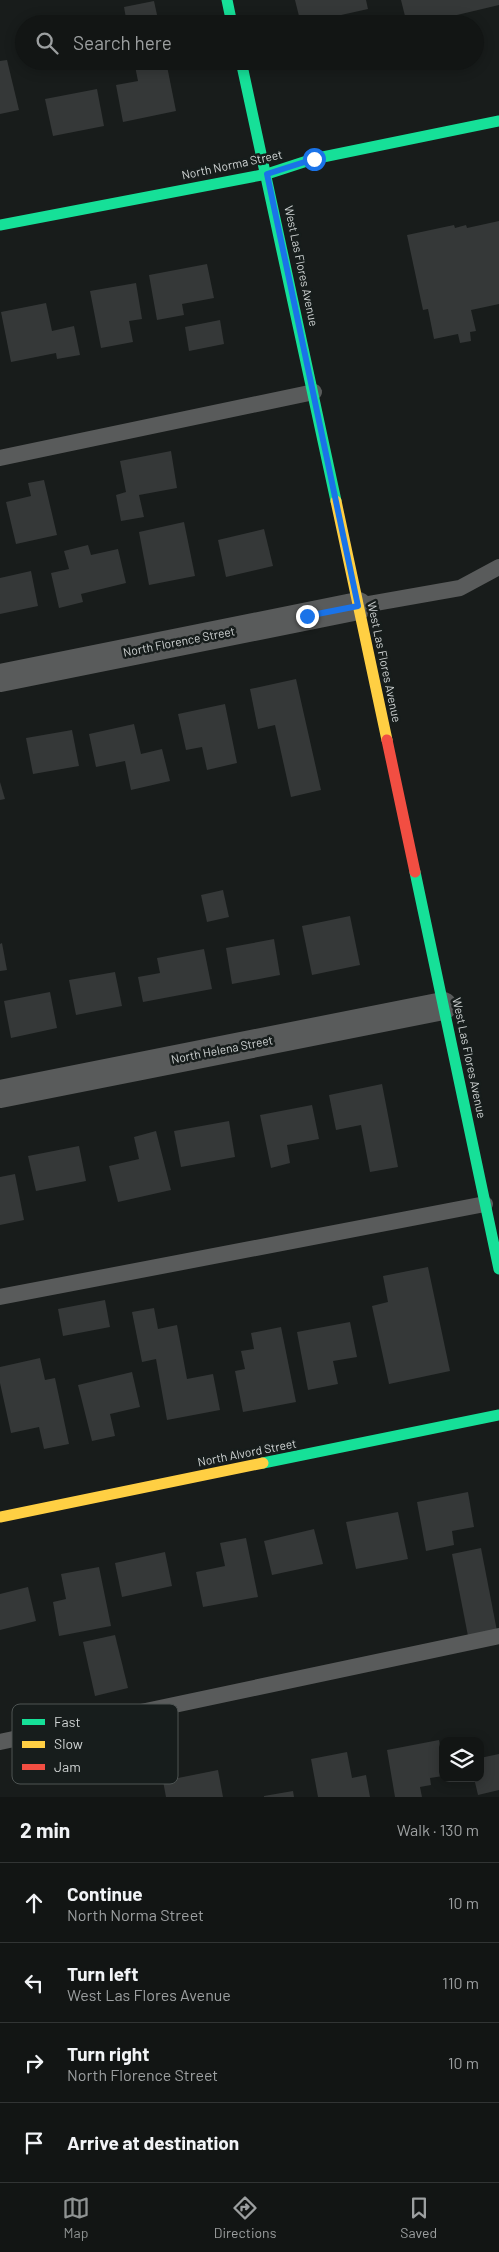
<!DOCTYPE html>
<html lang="en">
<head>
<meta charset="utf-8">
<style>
  body { margin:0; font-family:Barlow,sans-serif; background:#1b1e1d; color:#f1f3f6 }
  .controls { position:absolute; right:15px; bottom:15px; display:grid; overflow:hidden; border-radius:10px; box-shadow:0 2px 12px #0003 }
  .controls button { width:45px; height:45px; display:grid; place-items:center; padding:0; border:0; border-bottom:1px solid #313434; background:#121514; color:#f1f3f6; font:25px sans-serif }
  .stop { position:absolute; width:15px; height:15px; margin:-11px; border:4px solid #1a73e8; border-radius:50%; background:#fff }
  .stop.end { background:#1a73e8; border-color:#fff; box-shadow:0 1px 5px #0008 }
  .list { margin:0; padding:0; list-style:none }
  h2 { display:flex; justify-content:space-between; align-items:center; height:65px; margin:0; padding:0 20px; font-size:21px }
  h2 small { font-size:16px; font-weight:400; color:#9c9fa0 }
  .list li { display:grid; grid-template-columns:32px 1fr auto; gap:15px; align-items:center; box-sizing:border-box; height:80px; padding:0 20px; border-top:1px solid #313434 }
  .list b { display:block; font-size:19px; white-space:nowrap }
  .list p { margin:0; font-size:16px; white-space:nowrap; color:#9c9fa0 }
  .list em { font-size:16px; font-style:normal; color:#9c9fa0 }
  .icon { flex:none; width:28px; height:28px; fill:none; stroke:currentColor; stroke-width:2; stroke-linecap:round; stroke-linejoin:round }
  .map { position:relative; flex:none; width:499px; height:1797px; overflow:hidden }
  .search { position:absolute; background:#121514; box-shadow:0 2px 12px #0003; left:15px; right:15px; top:15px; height:55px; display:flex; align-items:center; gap:12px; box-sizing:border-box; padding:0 18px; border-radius:28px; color:#9c9fa0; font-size:19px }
  .sheet { height:385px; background:#121514 }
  nav { display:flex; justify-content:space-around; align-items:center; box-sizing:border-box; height:70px; border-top:1px solid #313434; background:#121514; font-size:14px; color:#9c9fa0 }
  nav a { display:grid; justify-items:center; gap:2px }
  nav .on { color:#8f9393 }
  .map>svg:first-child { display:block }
  .building { fill:#353838 }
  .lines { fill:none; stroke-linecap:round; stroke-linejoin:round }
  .lane { stroke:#595b5b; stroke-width:16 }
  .street { stroke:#595b5b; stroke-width:28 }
  .fast { stroke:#16e098; stroke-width:11 }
  .slow { stroke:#ffcf43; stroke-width:11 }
  .jam { stroke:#f24e42; stroke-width:11 }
  .route { stroke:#1a73e8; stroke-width:6 }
  .labels { text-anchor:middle; stroke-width:5; stroke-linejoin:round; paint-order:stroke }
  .street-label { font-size:12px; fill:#cfd3d3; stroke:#171d1c }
  .key { fill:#171d1c; stroke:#4e5453; stroke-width:1 }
  .key-label { font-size:14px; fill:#cfd3d3 }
</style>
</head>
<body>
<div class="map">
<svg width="499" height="1797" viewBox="0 0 499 1797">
  <rect width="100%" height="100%" fill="#181c1b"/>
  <g class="building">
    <polygon points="295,0 366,0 368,9 301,24"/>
    <polygon points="401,0 499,0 499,5 457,15 459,24 407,24"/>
    <polygon points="154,1 159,24 127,24 124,7"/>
    <polygon points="7,60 19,110 0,114 0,61"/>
    <polygon points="134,61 166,61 176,111 123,122 116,85 138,81"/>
    <polygon points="97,89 104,126 53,136 45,99"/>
    <polygon points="499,221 499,304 471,310 476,331 470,332 471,341 460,343 458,334 434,339 428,309 423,310 407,235 454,225 455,228 466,225 467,228"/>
    <polygon points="207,264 214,298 182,304 184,315 157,320 149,275"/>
    <polygon points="136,283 142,319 129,321 133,342 101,348 90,291"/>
    <polygon points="46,303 52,331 74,326 80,355 57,359 56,353 11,362 1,312"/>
    <polygon points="220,320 224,344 189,351 185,327"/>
    <polygon points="171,451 177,488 139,495 144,517 121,521 116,495 126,492 120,461"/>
    <polygon points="44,480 57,535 16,544 6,502 31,496 28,483"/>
    <polygon points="184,522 195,576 149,585 139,532"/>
    <polygon points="264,529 273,566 226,577 218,540"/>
    <polygon points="88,545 91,555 118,549 126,583 81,594 83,602 59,608 51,573 69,569 64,551"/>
    <polygon points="31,571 38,606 0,614 0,578"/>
    <polygon points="296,679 321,790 291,797 275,725 258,729 250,689"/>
    <polygon points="225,704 237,763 207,770 202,747 186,750 178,714"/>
    <polygon points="134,724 141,754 162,749 170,781 131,790 125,761 96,767 89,734"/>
    <polygon points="72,730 79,766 33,774 26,738"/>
    <polygon points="0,782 5,799 0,800"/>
    <polygon points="223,890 229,917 207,922 201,895"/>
    <polygon points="350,916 360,965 312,975 302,926"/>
    <polygon points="274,939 280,975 232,984 226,948"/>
    <polygon points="2,943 7,970 0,971 0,944"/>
    <polygon points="204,949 212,989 143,1002 138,977 160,973 157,958"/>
    <polygon points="115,972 122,1006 76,1015 69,980"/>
    <polygon points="50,992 57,1028 11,1038 4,1001"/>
    <polygon points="382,1084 398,1167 370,1172 361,1125 336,1130 329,1095"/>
    <polygon points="312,1105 319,1139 287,1145 290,1163 271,1168 260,1115"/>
    <polygon points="229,1121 235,1157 181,1167 174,1131"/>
    <polygon points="156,1131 171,1190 118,1202 109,1166 139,1159 134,1137"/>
    <polygon points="79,1146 86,1181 36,1191 28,1156"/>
    <polygon points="15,1174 24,1220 0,1225 0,1177"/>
    <polygon points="428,1267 450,1371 389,1384 372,1306 388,1302 383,1276"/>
    <polygon points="105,1300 110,1327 63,1336 58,1309"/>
    <polygon points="154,1308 158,1329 177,1325 187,1379 213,1374 220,1410 167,1420 156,1359 142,1362 132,1312"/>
    <polygon points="350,1322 357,1357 333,1361 338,1384 308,1390 297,1332"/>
    <polygon points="281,1327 296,1402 243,1412 235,1371 245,1369 241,1351 254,1349 251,1333"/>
    <polygon points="40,1358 45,1380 55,1378 69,1444 44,1449 39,1427 11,1433 0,1383 0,1367"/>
    <polygon points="132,1372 140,1407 110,1414 115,1436 92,1441 78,1385"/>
    <polygon points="468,1492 474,1527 452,1531 454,1545 426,1551 417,1502"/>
    <polygon points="398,1512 408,1559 356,1569 346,1522"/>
    <polygon points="314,1529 323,1564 272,1575 264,1541"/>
    <polygon points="246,1538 258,1597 203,1607 196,1572 225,1566 220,1543"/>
    <polygon points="481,1548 497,1631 468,1636 452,1554"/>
    <polygon points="165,1552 172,1586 122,1597 115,1563"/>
    <polygon points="99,1567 111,1626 59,1636 53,1602 66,1599 61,1574"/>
    <polygon points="28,1587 36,1621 0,1630 0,1594"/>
    <polygon points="115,1635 128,1688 95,1696 83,1642"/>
    <polygon points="439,1740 443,1759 443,1776 430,1778 431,1785 420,1787 422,1797 395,1797 387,1750"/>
    <polygon points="347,1752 352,1778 366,1775 370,1797 318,1797 311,1759"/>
    <polygon points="499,1754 499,1790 478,1795 474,1778 480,1778 480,1758"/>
    <polygon points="218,1770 223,1797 166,1797 163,1781"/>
    <polygon points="293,1791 294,1797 264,1797 264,1796"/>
  </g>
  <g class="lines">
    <g class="lane">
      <polyline points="0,458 314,392"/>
      <polyline points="358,606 460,588 499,567"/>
      <polyline points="0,1297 485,1204"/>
      <polyline points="0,1742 499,1636"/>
    </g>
    <g class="street">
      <polyline points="0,678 358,606"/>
      <polyline points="0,1094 443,1006"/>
    </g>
    <g class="fast">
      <polyline points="227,0 232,24"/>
      <polyline points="241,61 336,501"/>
      <polyline points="0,225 267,174 313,159 499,121"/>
      <polyline points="415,872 499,1269"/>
      <polyline points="263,1463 499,1415"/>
    </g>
    <g class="slow">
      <polyline points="336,501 387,740"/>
      <polyline points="0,1517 263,1463"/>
    </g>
    <polyline class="jam" points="387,740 415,872"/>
  </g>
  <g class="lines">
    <polyline class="route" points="307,616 358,606 267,174 314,159"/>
  </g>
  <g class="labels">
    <g class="street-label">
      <text transform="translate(232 165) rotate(-12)" y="4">North Norma Street</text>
      <text transform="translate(301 266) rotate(78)" y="4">West Las Flores Avenue</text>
      <text transform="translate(179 642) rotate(-11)" y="4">North Florence Street</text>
      <text transform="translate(384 662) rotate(78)" y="4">West Las Flores Avenue</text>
      <text transform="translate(222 1050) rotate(-11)" y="4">North Helena Street</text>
      <text transform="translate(469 1058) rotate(78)" y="4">West Las Flores Avenue</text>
      <text transform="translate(247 1453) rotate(-11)" y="4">North Alvord Street</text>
    </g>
  </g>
  <rect x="12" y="1704" width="166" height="80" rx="8" class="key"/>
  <rect x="22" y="1719" width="23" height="6" fill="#16e098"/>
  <rect x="22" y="1741" width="23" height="7" fill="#ffcf43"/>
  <rect x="22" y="1764" width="23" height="6" fill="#f24e42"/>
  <g class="key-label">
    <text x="54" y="1727">Fast</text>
    <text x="54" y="1749">Slow</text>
    <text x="54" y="1772">Jam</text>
  </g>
</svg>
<div class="controls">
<button><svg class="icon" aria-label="layers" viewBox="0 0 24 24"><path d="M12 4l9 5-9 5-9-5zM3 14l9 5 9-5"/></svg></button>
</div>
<div class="stop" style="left:314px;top:159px"></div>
<div class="stop end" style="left:307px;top:616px"></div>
<div class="search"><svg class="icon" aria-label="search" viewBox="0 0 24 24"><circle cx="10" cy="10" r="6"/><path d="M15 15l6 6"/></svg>Search here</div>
</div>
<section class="sheet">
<h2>2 min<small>Walk · 130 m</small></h2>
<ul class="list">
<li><svg class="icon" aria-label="ahead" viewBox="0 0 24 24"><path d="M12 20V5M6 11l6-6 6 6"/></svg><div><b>Continue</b><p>North Norma Street</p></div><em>10 m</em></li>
<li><svg class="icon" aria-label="left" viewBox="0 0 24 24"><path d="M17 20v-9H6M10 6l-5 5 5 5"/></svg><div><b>Turn left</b><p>West Las Flores Avenue</p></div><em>110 m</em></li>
<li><svg class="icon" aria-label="right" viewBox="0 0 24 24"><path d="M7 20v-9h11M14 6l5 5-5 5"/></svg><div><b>Turn right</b><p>North Florence Street</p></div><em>10 m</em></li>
<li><svg class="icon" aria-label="arrive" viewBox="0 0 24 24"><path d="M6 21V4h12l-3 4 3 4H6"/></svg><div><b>Arrive at destination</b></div></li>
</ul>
</section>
<nav>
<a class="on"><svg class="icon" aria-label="map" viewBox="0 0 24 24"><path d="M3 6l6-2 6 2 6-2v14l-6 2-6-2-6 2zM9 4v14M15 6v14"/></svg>Map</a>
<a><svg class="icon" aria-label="directions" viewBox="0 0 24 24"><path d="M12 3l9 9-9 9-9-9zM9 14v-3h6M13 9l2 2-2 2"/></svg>Directions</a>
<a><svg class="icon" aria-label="saved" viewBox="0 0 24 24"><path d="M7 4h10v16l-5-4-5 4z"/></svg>Saved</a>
</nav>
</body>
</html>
